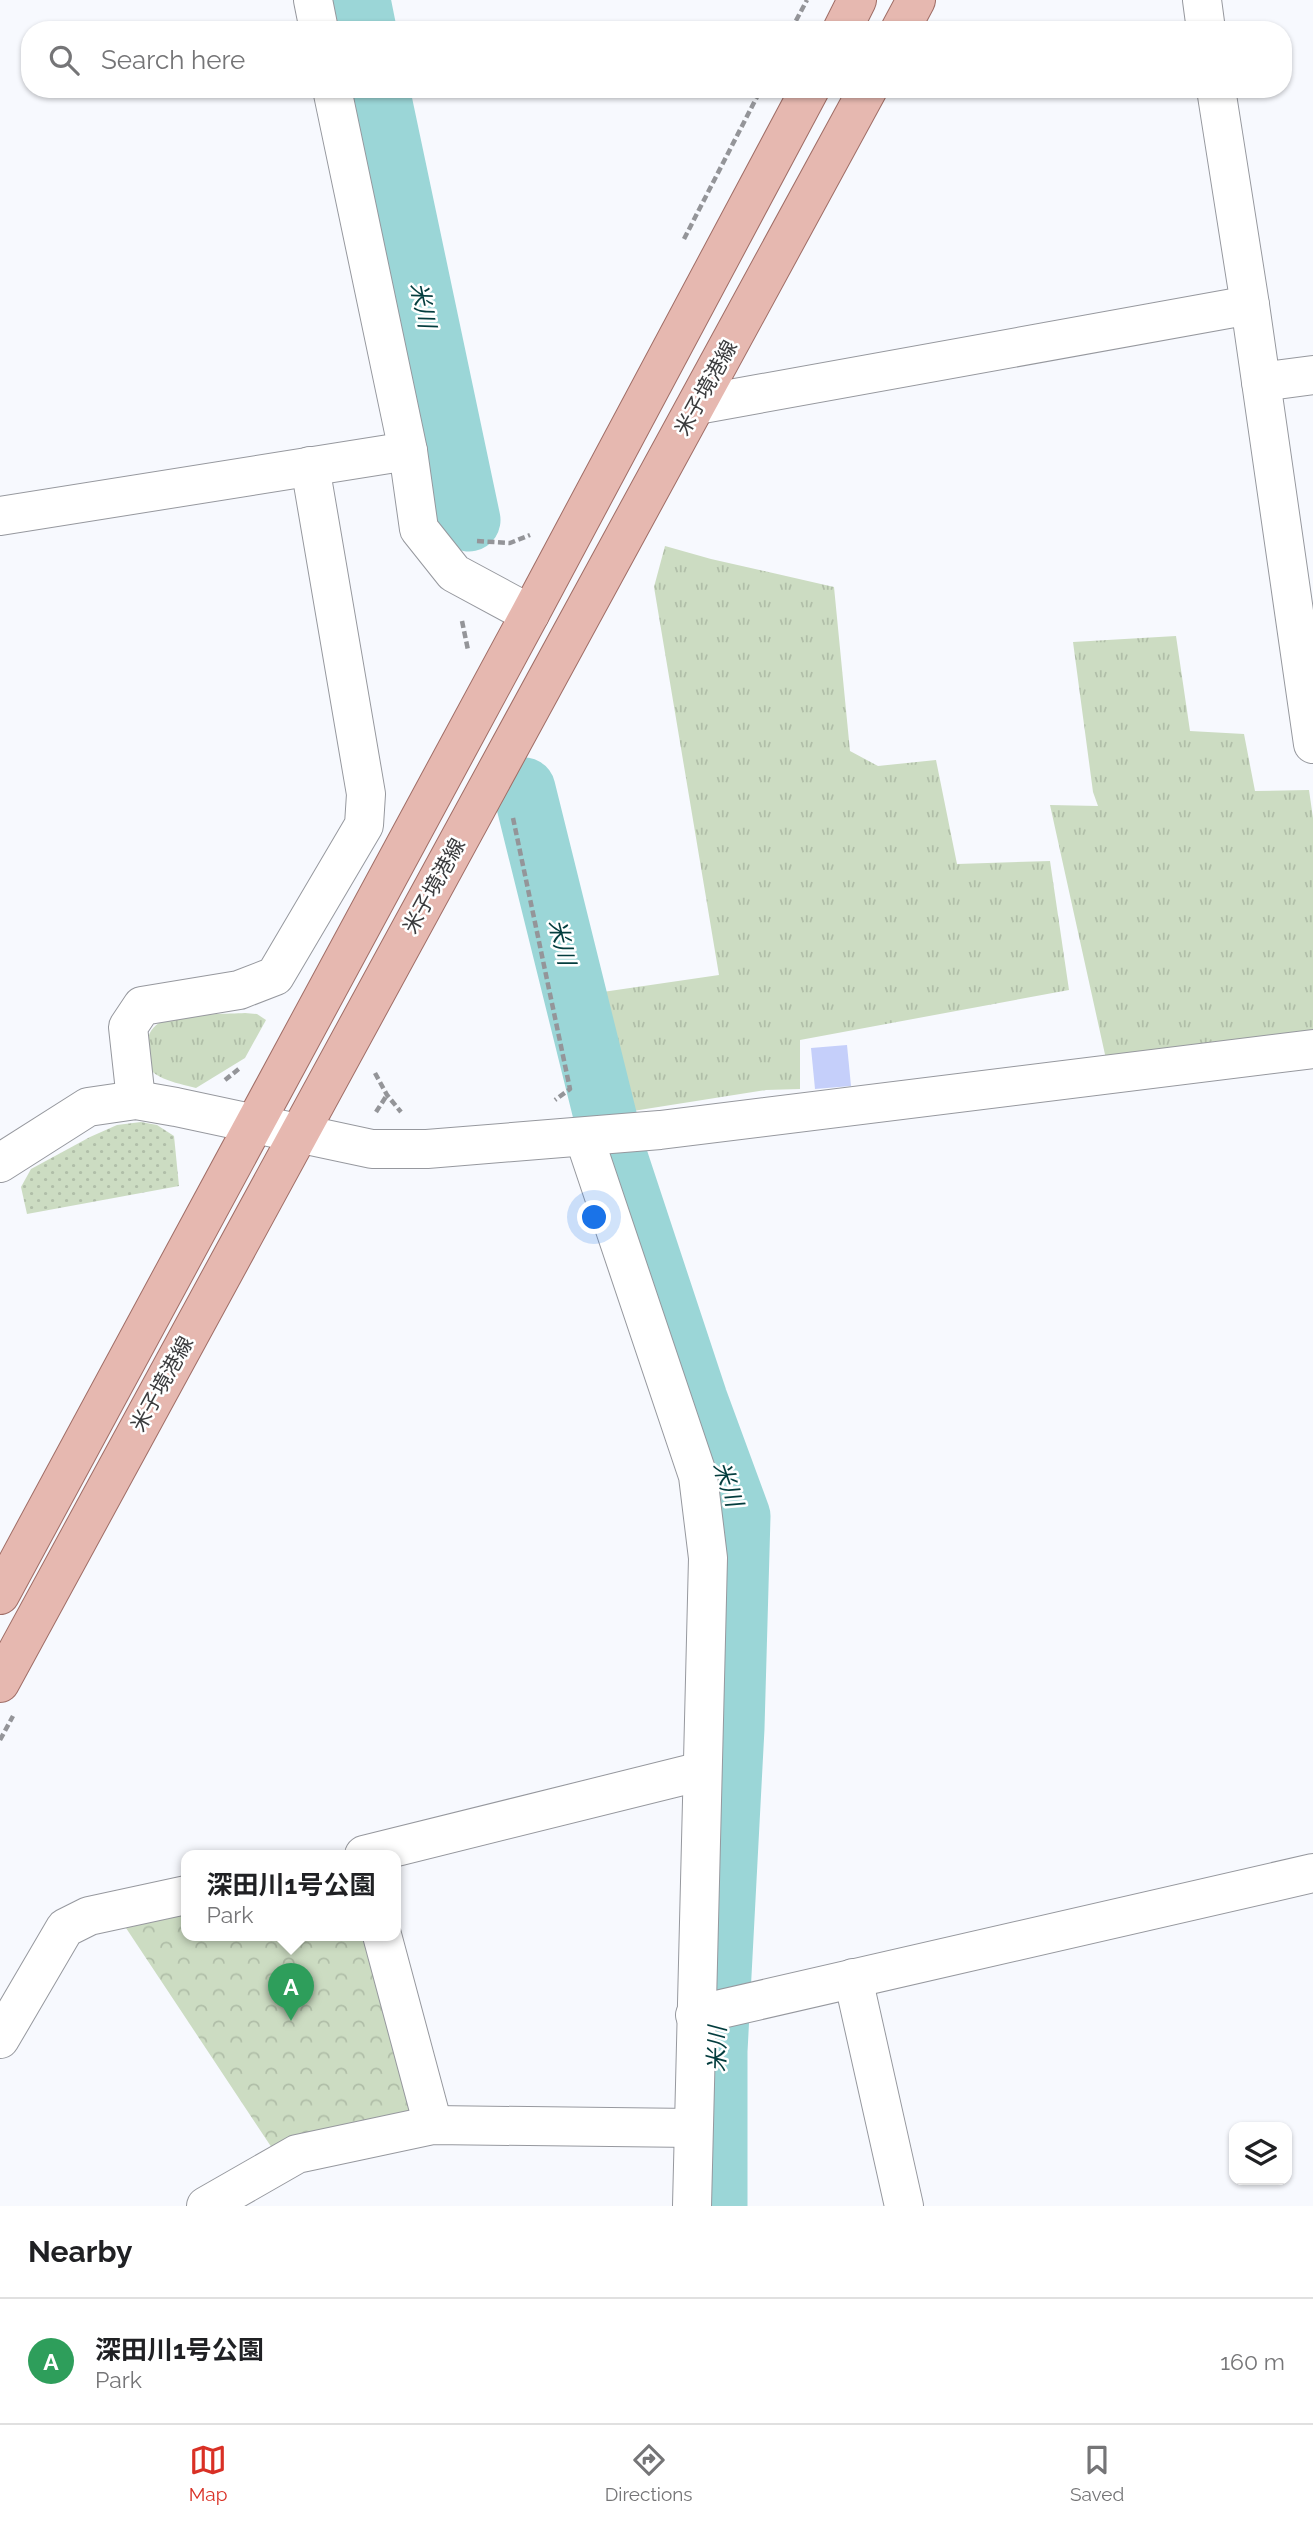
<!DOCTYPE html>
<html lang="en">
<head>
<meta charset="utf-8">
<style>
  body { margin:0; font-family:Raleway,"Noto Sans JP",sans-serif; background:#f6f6f6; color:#202124 }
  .controls { position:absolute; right:21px; bottom:21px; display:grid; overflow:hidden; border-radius:14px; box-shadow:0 2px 5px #0004 }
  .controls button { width:63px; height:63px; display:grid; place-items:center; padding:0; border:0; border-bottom:2px solid #e0e0e0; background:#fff; color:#202124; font:35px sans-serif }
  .you { position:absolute; left:595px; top:1218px; width:24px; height:24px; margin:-18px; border:5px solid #fff; border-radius:50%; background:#1a73e8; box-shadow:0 0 0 10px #1a73e833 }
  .badge { display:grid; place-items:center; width:46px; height:46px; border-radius:50%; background:#d93025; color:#fff; font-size:23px; font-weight:700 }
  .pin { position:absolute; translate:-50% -58px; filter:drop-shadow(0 2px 4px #0008) }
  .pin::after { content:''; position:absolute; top:37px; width:24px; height:21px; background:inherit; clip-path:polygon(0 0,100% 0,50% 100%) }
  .popup { position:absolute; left:181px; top:1850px; width:220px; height:91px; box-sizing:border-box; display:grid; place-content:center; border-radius:14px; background:#fff; filter:drop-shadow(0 2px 5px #0005); font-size:23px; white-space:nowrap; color:#757577 }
  .popup b { font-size:26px; color:#202124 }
  .popup::after { content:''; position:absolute; left:50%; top:100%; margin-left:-14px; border:14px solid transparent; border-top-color:#fff }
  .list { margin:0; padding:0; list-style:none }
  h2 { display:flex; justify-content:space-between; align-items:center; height:91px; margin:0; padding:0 28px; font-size:30px }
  h2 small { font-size:23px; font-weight:400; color:#757577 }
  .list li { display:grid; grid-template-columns:46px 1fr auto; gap:21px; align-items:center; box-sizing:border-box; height:126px; padding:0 28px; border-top:2px solid #e0e0e0 }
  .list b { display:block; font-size:26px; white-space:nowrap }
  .list p { margin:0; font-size:23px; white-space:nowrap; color:#757577 }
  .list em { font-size:23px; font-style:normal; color:#757577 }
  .icon { flex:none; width:38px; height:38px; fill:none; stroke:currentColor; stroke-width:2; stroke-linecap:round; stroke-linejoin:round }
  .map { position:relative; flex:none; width:1313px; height:2206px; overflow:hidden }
  .search { position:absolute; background:#fff; box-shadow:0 2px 5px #0004; left:21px; right:21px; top:21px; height:77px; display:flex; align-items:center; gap:18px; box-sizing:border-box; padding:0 24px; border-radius:28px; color:#757577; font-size:26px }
  .sheet { height:217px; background:#fff }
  nav { display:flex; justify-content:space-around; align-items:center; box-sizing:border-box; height:98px; border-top:2px solid #e0e0e0; background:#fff; font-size:19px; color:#757577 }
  nav a { display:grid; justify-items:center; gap:4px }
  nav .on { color:#d93025 }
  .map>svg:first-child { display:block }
  .grass { fill:url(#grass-tufts) }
  .forest { fill:url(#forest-crowns) }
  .garden { fill:url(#garden-dots) }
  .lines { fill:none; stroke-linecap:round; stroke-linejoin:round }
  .river { stroke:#9bd6d7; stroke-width:63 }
  .building { fill:#c5cffa }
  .minor-casing { stroke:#96989e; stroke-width:40 }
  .major-casing { stroke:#9f6d66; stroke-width:40 }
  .path { stroke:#949599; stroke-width:4.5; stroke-dasharray:7 3.5; stroke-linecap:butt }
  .minor { stroke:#fff; stroke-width:38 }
  .major { stroke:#e6b8b0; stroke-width:38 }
  .labels { text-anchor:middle; stroke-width:5; stroke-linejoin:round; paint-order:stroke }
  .street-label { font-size:21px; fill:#3a3b3d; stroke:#fff }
  .water-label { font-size:23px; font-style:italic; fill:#033d3e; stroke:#fff }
</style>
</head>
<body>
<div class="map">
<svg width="1313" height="2206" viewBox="0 0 1313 2206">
  <defs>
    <pattern id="grass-tufts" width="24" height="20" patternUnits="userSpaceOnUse" patternTransform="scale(1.75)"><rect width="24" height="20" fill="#ccdcc2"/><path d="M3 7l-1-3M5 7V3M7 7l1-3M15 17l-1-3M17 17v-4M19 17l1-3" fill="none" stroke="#b0bea8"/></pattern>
    <pattern id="forest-crowns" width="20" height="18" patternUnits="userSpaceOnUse" patternTransform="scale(1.75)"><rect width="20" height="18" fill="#ccdcc2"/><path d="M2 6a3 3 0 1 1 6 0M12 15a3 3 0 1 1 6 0" fill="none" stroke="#b0bea8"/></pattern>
    <pattern id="garden-dots" width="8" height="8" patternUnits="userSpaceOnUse" patternTransform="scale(1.75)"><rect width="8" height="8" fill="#ccdcc2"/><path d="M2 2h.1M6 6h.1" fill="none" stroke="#b0bea8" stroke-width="1.8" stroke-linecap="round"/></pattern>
  </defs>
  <rect width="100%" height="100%" fill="#f7f9fe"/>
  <g class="grass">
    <polygon points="665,546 711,559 834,587 850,751 878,766 936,760 957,864 1050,861 1069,990 800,1040 800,1089 766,1090 614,1114 589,994 719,975 654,587"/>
    <polygon points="1176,636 1190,731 1244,734 1255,791 1309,790 1313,818 1313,1033 1106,1059 1050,805 1098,806 1093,792 1073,642"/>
    <path d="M245 1013 257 1014 266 1020 245 1058 196 1088C174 1082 137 1077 146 1046 148 1036 150 1029 159 1023 176 1014 224 1014 245 1013Z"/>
  </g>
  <polygon class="forest" points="186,1914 186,1935 370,1935 418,2115 272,2148 126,1928"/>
  <polygon class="garden" points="141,1122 157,1125 174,1136 179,1186 27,1214 21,1187 31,1169 90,1137 117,1125"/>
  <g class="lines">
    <g class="river">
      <polyline points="359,0 365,30"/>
      <polyline points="378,89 469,520"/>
      <polyline points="524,789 613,1148 696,1399 739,1516 733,1728 716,2051 716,2206"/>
    </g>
  </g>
  <polygon class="building" points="847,1045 851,1086 815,1089 811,1048"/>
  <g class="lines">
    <g class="minor-casing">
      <g id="minor">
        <polyline points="313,0 319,30"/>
        <polyline points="1202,0 1206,30"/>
        <polyline points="332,89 408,451 419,529 454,573 530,614"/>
        <polyline points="1216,89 1250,305 1313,744"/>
        <polyline points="1261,382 1313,375"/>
        <polyline points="697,405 1250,305"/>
        <polyline points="0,516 408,451"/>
        <polyline points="136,1100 128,1027 142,1006 239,990 275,976 364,825 366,794 310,466"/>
        <polyline points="584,1137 698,1476 708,1558 692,2206"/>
        <polyline points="0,1163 88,1107 136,1100 176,1107 372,1149 427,1149 660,1130 1313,1049"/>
        <polyline points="364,1855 702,1771"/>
        <polyline points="382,1935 433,2125"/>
        <polyline points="853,1978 904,2206"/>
        <polyline points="695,2015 1313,1873"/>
        <polyline points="0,2039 65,1928 89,1916 186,1895"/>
        <polyline points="206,2206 297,2154 433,2125 693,2128"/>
      </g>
    </g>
    <g class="major-casing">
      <g id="major">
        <polyline points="842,30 857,0"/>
        <polyline points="900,30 916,0"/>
        <polyline points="0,1595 530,614 810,89"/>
        <polyline points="0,1683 868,89"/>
      </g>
    </g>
    <g class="path">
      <polyline points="791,30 807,0"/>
      <polyline points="684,239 761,89"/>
      <polyline points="477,541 510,543 530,535"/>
      <polyline points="462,621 468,650"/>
      <polyline points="513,818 570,1089 555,1100"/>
      <polyline points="375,1073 387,1095 401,1112"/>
      <polyline points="225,1080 240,1068"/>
      <polyline points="376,1112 387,1095"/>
      <polyline points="0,1740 13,1716"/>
    </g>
    <use href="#minor" class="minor"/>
    <use href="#major" class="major"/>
  </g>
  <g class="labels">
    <g class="street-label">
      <text transform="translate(706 388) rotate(-61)" y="7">米子境港線</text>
      <text transform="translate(434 886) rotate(-61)" y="7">米子境港線</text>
      <text transform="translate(162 1384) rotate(-61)" y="7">米子境港線</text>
    </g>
    <g class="water-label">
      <text transform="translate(423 305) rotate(78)" y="8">米川</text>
      <text transform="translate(562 942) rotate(76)" y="8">米川</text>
      <text transform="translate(728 1484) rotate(71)" y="8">米川</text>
      <text transform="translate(717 2049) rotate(-89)" y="8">米川</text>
    </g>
  </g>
</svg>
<div class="controls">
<button><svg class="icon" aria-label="layers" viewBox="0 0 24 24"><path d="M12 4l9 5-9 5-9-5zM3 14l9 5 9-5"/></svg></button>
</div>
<div class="you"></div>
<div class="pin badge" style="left:291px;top:2021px;background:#2e9e5b">A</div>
<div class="popup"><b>深田川1号公園</b>Park</div>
<div class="search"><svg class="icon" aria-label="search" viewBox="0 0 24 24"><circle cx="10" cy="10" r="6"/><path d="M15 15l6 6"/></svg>Search here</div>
</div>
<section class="sheet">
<h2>Nearby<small></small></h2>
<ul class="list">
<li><span class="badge" style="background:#2e9e5b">A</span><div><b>深田川1号公園</b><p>Park</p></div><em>160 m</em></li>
</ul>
</section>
<nav>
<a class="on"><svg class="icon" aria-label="map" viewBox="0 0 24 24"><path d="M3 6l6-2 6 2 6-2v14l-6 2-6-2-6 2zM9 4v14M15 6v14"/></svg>Map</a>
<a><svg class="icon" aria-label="directions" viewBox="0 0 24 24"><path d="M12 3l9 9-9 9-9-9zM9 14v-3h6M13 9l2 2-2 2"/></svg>Directions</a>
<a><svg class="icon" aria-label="saved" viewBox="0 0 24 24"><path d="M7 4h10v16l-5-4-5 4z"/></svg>Saved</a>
</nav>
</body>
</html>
